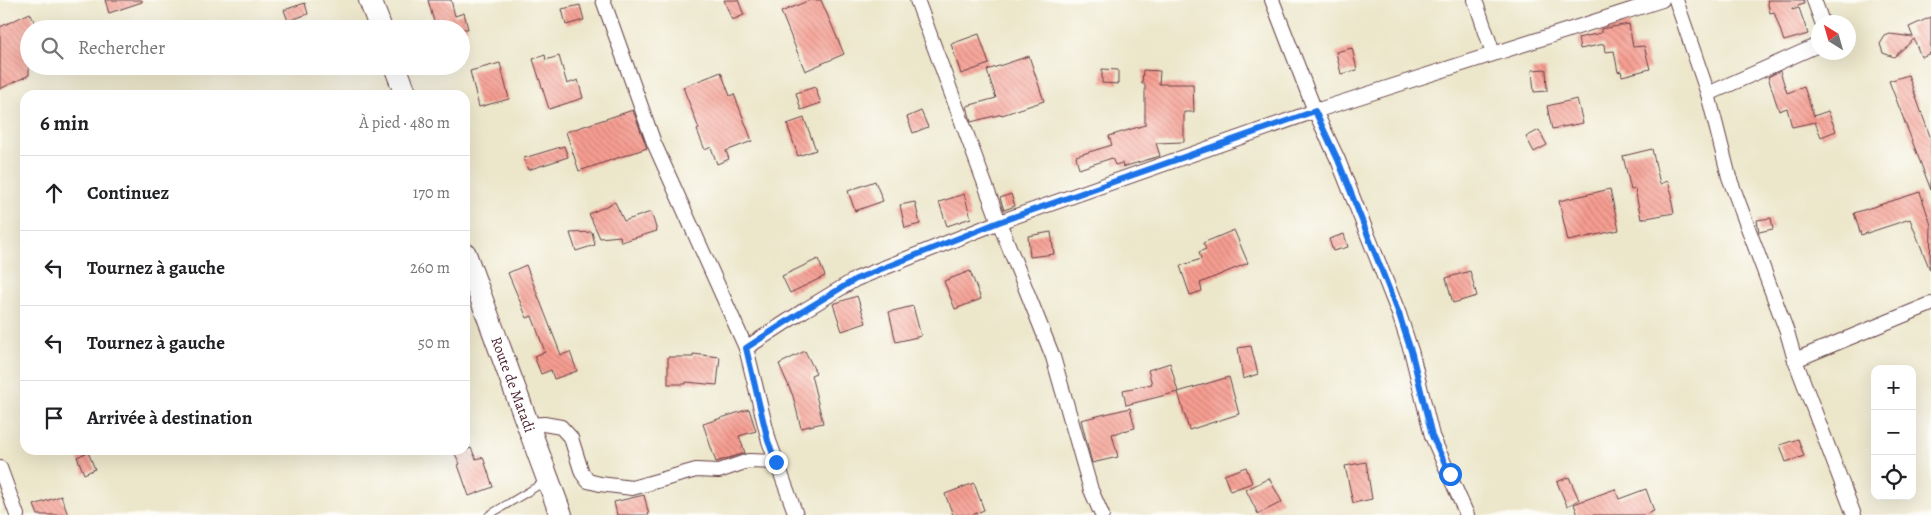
<!DOCTYPE html>
<html lang="fr">
<head>
<meta charset="utf-8">
<style>
  body { margin:0; font-family:Alegreya,serif; background:#f6f6f6; color:#202124 }
  .controls { position:absolute; right:15px; bottom:15px; display:grid; overflow:hidden; border-radius:10px; box-shadow:0 5px 20px #0002 }
  .controls button { width:45px; height:45px; display:grid; place-items:center; padding:0; border:0; border-bottom:1px solid #e0e0e0; background:#fff; color:#202124; font:25px sans-serif }
  .compass { position:absolute; left:1811px; top:15px; width:45px; height:45px; border-radius:50%; background:#fff; box-shadow:0 5px 20px #0002; rotate:323deg }
  .stop { position:absolute; width:15px; height:15px; margin:-11px; border:4px solid #1a73e8; border-radius:50%; background:#fff }
  .stop.end { background:#1a73e8; border-color:#fff; box-shadow:0 1px 5px #0008 }
  .list { margin:0; padding:0; list-style:none }
  h2 { display:flex; justify-content:space-between; align-items:center; height:65px; margin:0; padding:0 20px; font-size:21px }
  h2 small { font-size:16px; font-weight:400; color:#757577 }
  .list li { display:grid; grid-template-columns:32px 1fr auto; gap:15px; align-items:center; box-sizing:border-box; height:75px; padding:0 20px; border-top:1px solid #e0e0e0 }
  .list b { display:block; font-size:19px; white-space:nowrap }
  .list em { font-size:16px; font-style:normal; color:#757577 }
  .icon { flex:none; width:28px; height:28px; fill:none; stroke:currentColor; stroke-width:2; stroke-linecap:round; stroke-linejoin:round }
  .map { position:relative; flex:none; width:1931px; height:515px; overflow:hidden }
  .search { position:absolute; background:#fff; box-shadow:0 5px 20px #0002; left:20px; top:20px; width:450px; height:55px; display:flex; align-items:center; gap:12px; box-sizing:border-box; padding:0 18px; border-radius:28px; color:#757577; font-size:19px }
  .panel { position:absolute; background:#fff; box-shadow:0 5px 20px #0002; left:20px; top:90px; width:450px; height:365px; border-radius:15px }
  .map>svg:first-child { display:block }
  .building { fill:url(#building-back-hatch) }
  .lines { fill:none; stroke-linecap:round; stroke-linejoin:round }
  .service-casing { stroke:#623d43; stroke-width:9 }
  .minor-casing { stroke:#623d43; stroke-width:16 }
  .trunk-casing { stroke:#623d43; stroke-width:24 }
  .service { stroke:#fff; stroke-width:7 }
  .minor { stroke:#fff; stroke-width:14 }
  .trunk { stroke:#fff; stroke-width:22 }
  .route { stroke:#1a73e8; stroke-width:6 }
  .labels { text-anchor:middle; stroke-width:4; stroke-linejoin:round; paint-order:stroke }
  .street-label { font-size:15px; fill:#4a1f2b; stroke:#fdfcf7 }
</style>
</head>
<body>
<div class="map">
<svg width="1931" height="515" viewBox="0 0 1931 515">
  <defs>
    <pattern id="building-back-hatch" width="6" height="6" patternUnits="userSpaceOnUse" patternTransform="scale(1.25)"><rect width="6" height="6" fill="#f79e92"/><path d="M-1 5l2 2M0 0l6 6M5-1l2 2" fill="none" stroke="#ca8077"/></pattern>
  </defs>
  <rect width="100%" height="100%" fill="#fdfcf7"/>
  <filter id="ink" filterUnits="userSpaceOnUse"><feTurbulence type="fractalNoise" baseFrequency=".02" numOctaves="2"/><feDisplacementMap in="SourceGraphic" scale="10" xChannelSelector="R" yChannelSelector="G"/><feConvolveMatrix kernelMatrix="1 2 1 2 8 2 1 2 1" color-interpolation-filters="sRGB"/></filter>
  <filter id="wash" filterUnits="userSpaceOnUse"><feTurbulence type="fractalNoise" baseFrequency=".0096" numOctaves="4" result="noise"/><feDisplacementMap in="SourceGraphic" scale="20" xChannelSelector="R" yChannelSelector="G"/><feGaussianBlur stdDeviation="1.12" result="paint"/><feColorMatrix in="noise" values="0 0 0 0 0 0 0 0 0 0 0 0 0 0 0 0 0 1.4 0 .05"/><feComposite in="paint" operator="in"/></filter>
  <g filter="url(#wash)">
    <rect width="100%" height="100%" fill="#ece6ca"/>
    <g id="blocks">
      <g class="building">
        <polygon points="105,0 142,0 142,2 109,13"/>
        <polygon points="428,0 451,0 455,16 464,13 468,29 436,29"/>
        <polygon points="724,0 738,0 744,15 732,20"/>
        <polygon points="810,0 821,0 844,54 805,71 781,12"/>
        <polygon points="1767,0 1804,0 1804,4 1792,8 1792,10 1799,8 1808,34 1784,41 1774,12 1770,13"/>
        <polygon points="305,3 308,14 288,21 284,10"/>
        <polygon points="580,5 584,20 566,25 562,9"/>
        <polygon points="30,13 38,29 29,29 29,75 0,89 0,27"/>
        <polygon points="1931,17 1931,53 1921,57 1914,39 1894,57 1883,53 1880,44 1885,36 1890,34 1913,37 1909,27"/>
        <polygon points="1629,24 1633,47 1644,46 1650,69 1622,76 1621,71 1618,72 1614,51 1605,52 1604,44 1580,49 1578,38 1601,33 1601,29"/>
        <polygon points="979,34 989,64 961,74 951,44"/>
        <polygon points="1352,48 1357,70 1341,74 1336,52"/>
        <polygon points="545,55 546,60 559,56 567,84 578,80 583,98 549,109 533,59"/>
        <polygon points="1029,56 1044,101 1002,115 1002,114 971,122 967,106 996,98 987,70"/>
        <polygon points="500,63 509,99 479,107 470,71"/>
        <polygon points="1102,69 1118,70 1118,84 1102,83"/>
        <polygon points="1546,69 1547,91 1534,92 1532,70"/>
        <polygon points="1143,70 1160,71 1159,84 1193,84 1194,112 1184,112 1184,142 1156,143 1160,156 1123,167 1122,163 1115,165 1112,158 1079,169 1076,156 1112,145 1109,136 1145,125 1145,84 1142,84"/>
        <polygon points="1780,71 1787,93 1804,87 1814,116 1828,111 1836,131 1821,137 1815,122 1792,127 1787,108 1779,111 1768,77"/>
        <polygon points="721,72 730,96 734,94 752,141 726,151 729,159 717,164 711,147 705,150 697,130 699,129 683,87"/>
        <polygon points="1908,75 1931,139 1931,190 1889,81"/>
        <polygon points="815,87 821,103 801,110 796,93"/>
        <polygon points="1577,99 1583,123 1552,129 1547,106"/>
        <polygon points="633,110 647,148 579,171 566,132"/>
        <polygon points="921,111 928,127 913,133 907,117"/>
        <polygon points="804,118 816,150 798,156 787,124"/>
        <polygon points="1539,130 1547,145 1534,152 1526,137"/>
        <polygon points="564,146 568,157 528,170 524,158"/>
        <polygon points="1652,149 1660,184 1668,181 1673,198 1671,198 1674,213 1641,219 1635,189 1631,190 1623,156"/>
        <polygon points="875,181 883,201 855,211 848,191"/>
        <polygon points="1610,189 1619,230 1568,241 1559,201"/>
        <polygon points="1920,192 1931,225 1930,270 1910,219 1861,235 1854,213"/>
        <polygon points="964,194 971,218 947,226 939,202"/>
        <polygon points="1011,194 1015,206 1004,210 1000,198"/>
        <polygon points="615,202 624,221 651,212 657,231 621,242 620,236 600,238 589,214"/>
        <polygon points="915,202 920,224 905,228 900,205"/>
        <polygon points="1771,218 1773,229 1759,232 1757,220"/>
        <polygon points="1234,230 1248,263 1200,283 1202,291 1190,295 1180,266 1201,259 1199,252 1206,249 1203,243"/>
        <polygon points="592,232 595,245 576,251 570,233"/>
        <polygon points="1051,232 1054,254 1030,257 1028,236"/>
        <polygon points="1344,234 1348,247 1333,251 1329,239"/>
        <polygon points="818,259 825,276 790,293 782,276"/>
        <polygon points="526,265 561,355 570,352 577,371 554,379 551,370 541,374 534,356 545,352 532,316 527,318 508,273"/>
        <polygon points="970,271 981,299 955,309 944,281"/>
        <polygon points="1470,271 1477,296 1453,303 1446,278"/>
        <polygon points="857,296 866,323 842,331 833,304"/>
        <polygon points="913,306 921,336 896,342 889,312"/>
        <polygon points="1251,346 1258,374 1243,379 1238,348"/>
        <polygon points="805,351 816,373 811,375 823,423 801,428 793,396 779,364"/>
        <polygon points="693,354 720,357 717,385 686,382 686,384 668,384 668,357 693,357"/>
        <polygon points="1170,363 1178,392 1126,405 1123,390 1152,384 1148,370"/>
        <polygon points="1229,377 1239,414 1189,430 1178,392"/>
        <polygon points="1130,408 1135,428 1112,434 1118,457 1092,463 1081,420"/>
        <polygon points="749,409 756,431 739,436 745,453 716,462 703,424"/>
        <polygon points="1798,439 1804,456 1786,462 1780,445"/>
        <polygon points="471,448 476,459 483,457 493,487 469,496 458,465 460,464 455,454"/>
        <polygon points="88,452 95,469 84,474 77,457"/>
        <polygon points="1366,462 1372,499 1353,503 1345,466"/>
        <polygon points="1246,467 1252,483 1230,491 1224,475"/>
        <polygon points="1569,477 1579,500 1567,506 1557,482"/>
        <polygon points="1269,478 1282,502 1258,514 1246,490"/>
        <polygon points="974,483 984,510 972,515 953,515 945,494"/>
        <polygon points="1615,489 1619,499 1646,489 1654,511 1644,515 1578,515 1574,504"/>
        <polygon points="644,495 649,515 617,515 614,502"/>
        <polygon points="61,496 68,515 38,515 34,505"/>
      </g>
    </g>
  </g>
  <g filter="url(#ink)">
    <use href="#blocks" fill-opacity="0" stroke="#623d43" stroke-width="1"/>
    <g class="lines">
      <g class="service-casing">
        <polyline id="service" points="489,515 546,481"/>
      </g>
      <g class="minor-casing">
        <g id="minor">
          <polyline points="603,0 654,143 746,348 769,441 796,515"/>
          <polyline points="917,0 999,222 1053,357 1091,490 1102,515"/>
          <polyline points="1272,0 1315,111 1338,160 1399,314 1412,354 1432,436 1467,515"/>
          <polyline points="1475,0 1493,53"/>
          <polyline points="1676,0 1708,94 1729,177 1787,332 1795,360 1854,515"/>
          <polyline points="1814,0 1822,22"/>
          <polyline points="1708,94 1818,45"/>
          <polyline points="746,348 803,311 856,279 999,222 1315,111 1662,0"/>
          <polyline points="1795,360 1931,304"/>
          <polyline points="528,425 544,424 561,427 571,438 582,473 588,481 600,484 632,488 696,470 719,471 748,461 776,462"/>
          <polyline points="0,468 17,515"/>
        </g>
      </g>
      <g class="trunk-casing">
        <g id="trunk">
          <polyline points="370,0 381,29"/>
          <polyline points="395,66 406,95"/>
          <path id="s1" d="M465 254 561 515"/>
        </g>
      </g>
      <use href="#service" class="service"/>
      <use href="#minor" class="minor"/>
      <use href="#trunk" class="trunk"/>
    </g>
  </g>
  <g class="lines" filter="url(#ink)">
    <polyline class="route" points="776,462 768,441 746,348 803,311 856,279 999,222 1315,111 1338,160 1399,314 1412,354 1432,436 1450,474"/>
  </g>
  <g class="labels">
    <g class="street-label">
      <text dy="5" stroke="none"><textPath href="#s1" startOffset="139">Route de Matadi</textPath></text>
    </g>
  </g>
</svg>
<div class="controls">
<button>+</button>
<button>−</button>
<button><svg class="icon" aria-label="locate" viewBox="0 0 24 24"><circle cx="12" cy="12" r="6"/><path d="M12 2v4M12 18v4M2 12h4M18 12h4"/></svg></button>
</div>
<svg class="compass" viewBox="-18 -18 36 36"><path d="M0-13l5 13h-10z" fill="#e53935"/><path d="M0 13l5-13h-10z" fill="#757577"/></svg>
<div class="stop" style="left:1450px;top:474px"></div>
<div class="stop end" style="left:776px;top:462px"></div>
<div class="search"><svg class="icon" aria-label="search" viewBox="0 0 24 24"><circle cx="10" cy="10" r="6"/><path d="M15 15l6 6"/></svg>Rechercher</div>
<section class="panel">
<h2>6 min<small>À pied · 480 m</small></h2>
<ul class="list">
<li><svg class="icon" aria-label="ahead" viewBox="0 0 24 24"><path d="M12 20V5M6 11l6-6 6 6"/></svg><div><b>Continuez</b></div><em>170 m</em></li>
<li><svg class="icon" aria-label="left" viewBox="0 0 24 24"><path d="M17 20v-9H6M10 6l-5 5 5 5"/></svg><div><b>Tournez à gauche</b></div><em>260 m</em></li>
<li><svg class="icon" aria-label="left" viewBox="0 0 24 24"><path d="M17 20v-9H6M10 6l-5 5 5 5"/></svg><div><b>Tournez à gauche</b></div><em>50 m</em></li>
<li><svg class="icon" aria-label="arrive" viewBox="0 0 24 24"><path d="M6 21V4h12l-3 4 3 4H6"/></svg><div><b>Arrivée à destination</b></div></li>
</ul>
</section>
</div>
</body>
</html>
